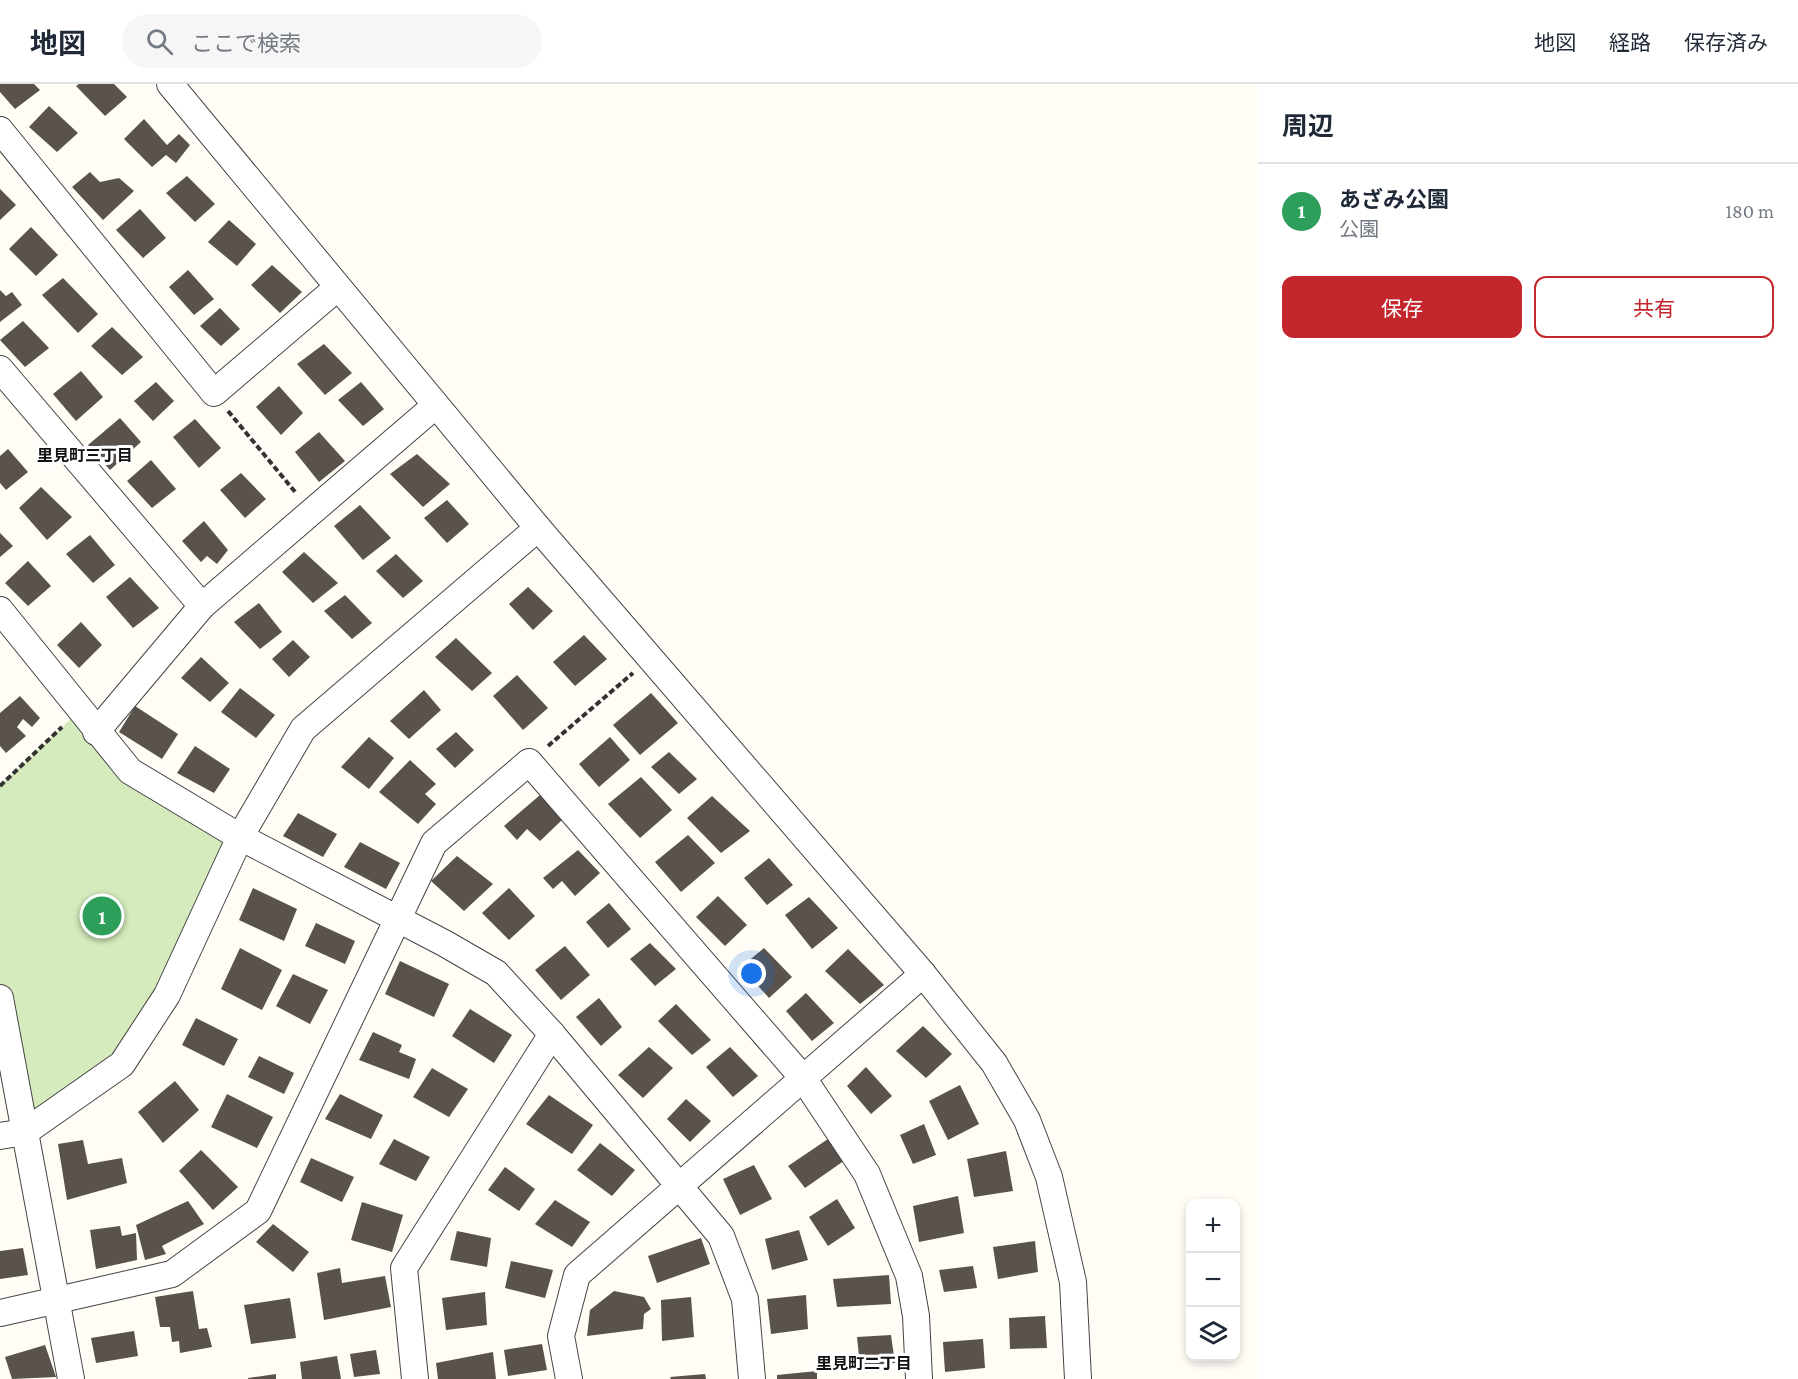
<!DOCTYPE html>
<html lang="ja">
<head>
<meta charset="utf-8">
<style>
  body { margin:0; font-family:"Crimson Pro","Noto Sans JP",serif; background:#f6f6f7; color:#1f2937 }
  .controls { position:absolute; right:18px; bottom:18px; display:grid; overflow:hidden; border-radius:12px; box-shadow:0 3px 9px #0003 }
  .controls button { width:54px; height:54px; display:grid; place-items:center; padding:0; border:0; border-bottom:2px solid #e0e1e3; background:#fff; color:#1f2937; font:30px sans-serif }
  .you { position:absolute; left:752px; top:890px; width:21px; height:21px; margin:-15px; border:4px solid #fff; border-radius:50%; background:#1a73e8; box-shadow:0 0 0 9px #1a73e833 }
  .badge { display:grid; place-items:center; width:39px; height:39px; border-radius:50%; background:#c4262e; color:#fff; font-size:20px; font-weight:700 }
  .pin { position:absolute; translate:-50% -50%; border:3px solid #fff; box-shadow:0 2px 6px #0006 }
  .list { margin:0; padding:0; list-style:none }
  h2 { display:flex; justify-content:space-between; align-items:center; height:78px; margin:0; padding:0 24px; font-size:26px }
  h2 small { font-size:20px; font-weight:400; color:#747a83 }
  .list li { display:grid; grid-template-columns:39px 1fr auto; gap:18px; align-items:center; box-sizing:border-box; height:96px; padding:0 24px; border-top:2px solid #e0e1e3 }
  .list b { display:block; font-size:22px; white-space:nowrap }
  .list p { margin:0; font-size:20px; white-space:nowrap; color:#747a83 }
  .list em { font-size:20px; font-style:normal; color:#747a83 }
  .actions { display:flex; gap:12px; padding:18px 24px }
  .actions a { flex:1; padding:14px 0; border:2px solid #c4262e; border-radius:12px; text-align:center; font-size:21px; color:#c4262e }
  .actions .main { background:#c4262e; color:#fff }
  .icon { flex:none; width:33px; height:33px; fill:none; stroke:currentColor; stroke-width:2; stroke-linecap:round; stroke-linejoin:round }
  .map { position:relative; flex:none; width:1258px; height:1295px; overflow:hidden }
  header { display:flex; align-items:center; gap:36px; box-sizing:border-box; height:84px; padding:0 30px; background:#fff; border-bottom:2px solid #e0e1e3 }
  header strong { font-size:28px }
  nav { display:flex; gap:33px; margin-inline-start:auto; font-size:21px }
  .search { width:420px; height:54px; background:#f6f6f7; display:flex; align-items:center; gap:15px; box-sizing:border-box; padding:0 21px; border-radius:33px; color:#747a83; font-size:22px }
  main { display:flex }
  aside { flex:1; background:#fff }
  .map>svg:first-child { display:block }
  .green { fill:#d5ebbd }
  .building { fill:#5a524d }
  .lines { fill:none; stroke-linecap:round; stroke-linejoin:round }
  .minor-casing { stroke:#444; stroke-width:28 }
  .path { stroke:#333; stroke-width:4; stroke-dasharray:6 3; stroke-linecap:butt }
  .minor { stroke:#fff; stroke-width:26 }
  .labels { text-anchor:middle; stroke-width:6; stroke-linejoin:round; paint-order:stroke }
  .neighbourhood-label { font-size:16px; font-weight:bold; fill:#111; stroke:#fff }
</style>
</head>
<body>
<header>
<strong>地図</strong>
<div class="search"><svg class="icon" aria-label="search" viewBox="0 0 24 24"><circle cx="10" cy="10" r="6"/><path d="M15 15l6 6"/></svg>ここで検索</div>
<nav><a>地図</a><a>経路</a><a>保存済み</a></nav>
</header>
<main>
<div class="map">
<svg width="1258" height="1295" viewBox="0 0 1258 1295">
  <rect width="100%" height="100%" fill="#fffdf5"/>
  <polygon class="green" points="80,626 96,648 240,753 122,980 25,1048 0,914 0,702"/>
  <g class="building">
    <polygon points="0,0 34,0 40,6 15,25 0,8"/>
    <polygon points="79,0 114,0 127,13 105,32 76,2"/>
    <polygon points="49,22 78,49 57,68 29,43"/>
    <polygon points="144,35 167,61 179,50 190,61 176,79 166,71 152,83 124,55"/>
    <polygon points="90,88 100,98 119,94 134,107 103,136 72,103"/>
    <polygon points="187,92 215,120 195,138 166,109"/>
    <polygon points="0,105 16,121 0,136"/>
    <polygon points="140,125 166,154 143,174 116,146"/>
    <polygon points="229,136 256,160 237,182 208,158"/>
    <polygon points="31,143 58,171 36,192 9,165"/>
    <polygon points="272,181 302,208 280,229 251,201"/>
    <polygon points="188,186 214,215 194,231 169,203"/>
    <polygon points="63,194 98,230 78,249 42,211"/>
    <polygon points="0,206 6,212 12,208 22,221 0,238"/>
    <polygon points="220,224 240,245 221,262 200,242"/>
    <polygon points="23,237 49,264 25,283 0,256"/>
    <polygon points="112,243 143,273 122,291 91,262"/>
    <polygon points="324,260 352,289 325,311 297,280"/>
    <polygon points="81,287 103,313 76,337 53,310"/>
    <polygon points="156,298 174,317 153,337 134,317"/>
    <polygon points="361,298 384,325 363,342 338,316"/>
    <polygon points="279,302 303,329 281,351 256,323"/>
    <polygon points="120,334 141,358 110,386 88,361"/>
    <polygon points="195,335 221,364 199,384 173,353"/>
    <polygon points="319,348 345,377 319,398 295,368"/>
    <polygon points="8,365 28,388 6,406 0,399 0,372"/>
    <polygon points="417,370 450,400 423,423 390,390"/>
    <polygon points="151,376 176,405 152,424 127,397"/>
    <polygon points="241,389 266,415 245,434 220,406"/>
    <polygon points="41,403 72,433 47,456 19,424"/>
    <polygon points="447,416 469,440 447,459 424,434"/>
    <polygon points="360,421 391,454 363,476 334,442"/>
    <polygon points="204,437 228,466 217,480 207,472 201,478 182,457"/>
    <polygon points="0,449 13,462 0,473"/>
    <polygon points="90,451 115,481 93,499 66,470"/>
    <polygon points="304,468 338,499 313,519 282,488"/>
    <polygon points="396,470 423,497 403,514 376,487"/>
    <polygon points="28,477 51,502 28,522 5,499"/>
    <polygon points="130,493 159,524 133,544 106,513"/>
    <polygon points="528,503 553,527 533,546 509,520"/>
    <polygon points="345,511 372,539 352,555 324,527"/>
    <polygon points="259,519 282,548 260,565 234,538"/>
    <polygon points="81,538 102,561 79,584 57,561"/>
    <polygon points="584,551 607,575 575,602 553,578"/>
    <polygon points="456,554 492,589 472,607 435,573"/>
    <polygon points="293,556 310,573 289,593 272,575"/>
    <polygon points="201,573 229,599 210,618 181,594"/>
    <polygon points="517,591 548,624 523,646 493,612"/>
    <polygon points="240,604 275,631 256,654 221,628"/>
    <polygon points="424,606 441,626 409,655 390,637"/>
    <polygon points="651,609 678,639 640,671 613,641"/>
    <polygon points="20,612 40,634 32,643 23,635 17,643 26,652 6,669 0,662 0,629"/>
    <polygon points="135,622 178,650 162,675 119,648"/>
    <polygon points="456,648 474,666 455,684 436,665"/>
    <polygon points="369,653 394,674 369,705 341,683"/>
    <polygon points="610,653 630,676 599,703 579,680"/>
    <polygon points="195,662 230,685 214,709 177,689"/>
    <polygon points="669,668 697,695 679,710 651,683"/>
    <polygon points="410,676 436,700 425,710 436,720 418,740 379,708"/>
    <polygon points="641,693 672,726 640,754 608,720"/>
    <polygon points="540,711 562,736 540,757 527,745 517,756 504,742"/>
    <polygon points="712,712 750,747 721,769 687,734"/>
    <polygon points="298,729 337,750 323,773 283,752"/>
    <polygon points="688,751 715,779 681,808 655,778"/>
    <polygon points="360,758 400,779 386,805 344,783"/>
    <polygon points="578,766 600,789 575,812 562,797 553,805 543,794"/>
    <polygon points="457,772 493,800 464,827 431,797"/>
    <polygon points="769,774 793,801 767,821 744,794"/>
    <polygon points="253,804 297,825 284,857 239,836"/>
    <polygon points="509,804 535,832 509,856 482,829"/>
    <polygon points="718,812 747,841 725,862 696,833"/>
    <polygon points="809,813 838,844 812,865 785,831"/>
    <polygon points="609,819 631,845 608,864 586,838"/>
    <polygon points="316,839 355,857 345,880 305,862"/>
    <polygon points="650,859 676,885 655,902 630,875"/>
    <polygon points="565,862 590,891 561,916 535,886"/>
    <polygon points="240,864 282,886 262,926 221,905"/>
    <polygon points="764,864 792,893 769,914 741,883"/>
    <polygon points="848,865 884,901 860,920 825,887"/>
    <polygon points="400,877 449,900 434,933 385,910"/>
    <polygon points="293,890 328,906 310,940 276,922"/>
    <polygon points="806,909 834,939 812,957 786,927"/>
    <polygon points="599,914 622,943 601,962 576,933"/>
    <polygon points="676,920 711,956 692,971 658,937"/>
    <polygon points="470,925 512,951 494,979 452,952"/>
    <polygon points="196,934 238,955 224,982 182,961"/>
    <polygon points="923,942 952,970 926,994 896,967"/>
    <polygon points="373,948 402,961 399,968 416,975 409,995 359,976"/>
    <polygon points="649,963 673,984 643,1014 618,991"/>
    <polygon points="730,963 758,992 733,1013 706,983"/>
    <polygon points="259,972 294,989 284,1010 248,993"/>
    <polygon points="866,983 892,1012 871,1030 847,1002"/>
    <polygon points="432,984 468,1005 449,1033 413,1013"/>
    <polygon points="175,997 199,1026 163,1059 138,1028"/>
    <polygon points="960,1001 979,1040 948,1056 929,1017"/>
    <polygon points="227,1010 273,1033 257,1064 211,1043"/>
    <polygon points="340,1010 383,1031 371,1055 325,1035"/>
    <polygon points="549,1011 593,1041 572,1070 526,1040"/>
    <polygon points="686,1015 711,1037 690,1058 667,1035"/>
    <polygon points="924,1040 936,1071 913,1080 900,1051"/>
    <polygon points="831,1053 848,1074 805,1104 788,1082"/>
    <polygon points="394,1055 430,1073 416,1097 379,1080"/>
    <polygon points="83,1056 88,1080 122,1074 127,1099 67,1116 58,1060"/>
    <polygon points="600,1059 635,1086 612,1112 577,1086"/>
    <polygon points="201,1066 238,1103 213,1126 179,1087"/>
    <polygon points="1006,1067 1013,1107 974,1113 967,1075"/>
    <polygon points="311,1074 354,1093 342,1118 300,1098"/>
    <polygon points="754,1081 772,1115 740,1131 723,1095"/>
    <polygon points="505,1083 535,1105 519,1127 488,1106"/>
    <polygon points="958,1112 964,1149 919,1158 913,1122"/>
    <polygon points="837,1115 855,1144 828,1162 809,1133"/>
    <polygon points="555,1116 590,1138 572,1163 535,1140"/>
    <polygon points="188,1117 204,1140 162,1162 166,1170 145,1176 136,1141"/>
    <polygon points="362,1118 403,1131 392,1168 351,1156"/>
    <polygon points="273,1140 309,1168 293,1188 256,1158"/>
    <polygon points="120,1142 122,1152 136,1149 137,1176 96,1185 90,1146"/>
    <polygon points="799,1146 808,1176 772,1186 765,1155"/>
    <polygon points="457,1147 491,1154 487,1183 450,1176"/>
    <polygon points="701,1154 710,1180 657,1199 648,1172"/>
    <polygon points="1035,1157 1038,1188 998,1195 993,1163"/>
    <polygon points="23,1164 28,1191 0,1195 0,1167"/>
    <polygon points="511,1177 553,1186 545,1214 505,1204"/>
    <polygon points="973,1182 977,1204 944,1208 939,1186"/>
    <polygon points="340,1184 342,1199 385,1192 391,1223 324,1236 317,1189"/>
    <polygon points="889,1191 891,1220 837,1223 833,1195"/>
    <polygon points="193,1207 199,1245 207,1244 212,1263 180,1269 179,1257 172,1258 170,1243 160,1243 155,1213"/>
    <polygon points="614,1207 644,1213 651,1225 644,1230 643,1245 587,1252 590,1226"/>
    <polygon points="485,1208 487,1241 446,1246 442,1214"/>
    <polygon points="806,1211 808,1245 771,1250 767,1215"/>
    <polygon points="691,1213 694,1253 662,1257 661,1216"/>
    <polygon points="290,1214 296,1254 251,1260 244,1221"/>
    <polygon points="1045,1232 1047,1264 1010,1265 1009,1234"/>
    <polygon points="134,1247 138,1272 96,1279 91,1254"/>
    <polygon points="891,1251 895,1279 860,1282 857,1253"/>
    <polygon points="983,1255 985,1284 945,1288 943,1258"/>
    <polygon points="542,1260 547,1286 508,1292 504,1266"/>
    <polygon points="45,1261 56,1293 12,1295 5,1273"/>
    <polygon points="376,1266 380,1290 354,1293 350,1270"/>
    <polygon points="493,1268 496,1295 438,1295 436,1279"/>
    <polygon points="337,1272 341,1295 302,1295 300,1278"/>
    <polygon points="817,1287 817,1295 777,1295 777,1291"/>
    <polygon points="276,1290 276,1295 248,1295 248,1294"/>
    <polygon points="705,1290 706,1295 671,1295 670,1293"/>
  </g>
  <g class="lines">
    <g class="minor-casing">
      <g id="minor">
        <polyline points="170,0 538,444 923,890 994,979 1027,1036 1049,1093 1073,1198 1078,1295"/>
        <polyline points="0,46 214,309 337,204"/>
        <polyline points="0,285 202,522"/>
        <polyline points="0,526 130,687 240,753 444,859 496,889 552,950 721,1152 745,1215 752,1295"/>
        <polyline points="96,648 202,522 436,321"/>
        <polyline points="0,914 71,1295"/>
        <polyline points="0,1052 25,1048 122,980 167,911 240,753 303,645 538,444"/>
        <polyline points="0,1229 172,1190 258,1127 434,759 529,678 803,994 867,1090 909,1192 916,1232 919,1295"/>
        <polyline points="415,1295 404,1184 552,950"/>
        <polyline points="569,1295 561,1252 577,1191 923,890"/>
      </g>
    </g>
    <g class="path">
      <polyline points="228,327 296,409"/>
      <polyline points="548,662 633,589"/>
      <polyline points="0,702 62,643"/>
    </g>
    <use href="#minor" class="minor"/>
  </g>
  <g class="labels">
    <g class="neighbourhood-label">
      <text x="85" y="377">里見町三丁目</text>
      <text x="864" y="1285">里見町二丁目</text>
    </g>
  </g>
</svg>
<div class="controls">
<button>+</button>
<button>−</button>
<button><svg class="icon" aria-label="layers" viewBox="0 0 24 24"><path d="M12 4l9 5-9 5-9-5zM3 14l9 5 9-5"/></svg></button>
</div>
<div class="you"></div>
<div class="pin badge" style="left:102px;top:832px;background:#2e9e5b">1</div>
</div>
<aside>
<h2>周辺<small></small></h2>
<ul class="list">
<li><span class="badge" style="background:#2e9e5b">1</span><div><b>あざみ公園</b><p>公園</p></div><em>180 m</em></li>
</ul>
<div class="actions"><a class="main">保存</a><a>共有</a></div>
</aside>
</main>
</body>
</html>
